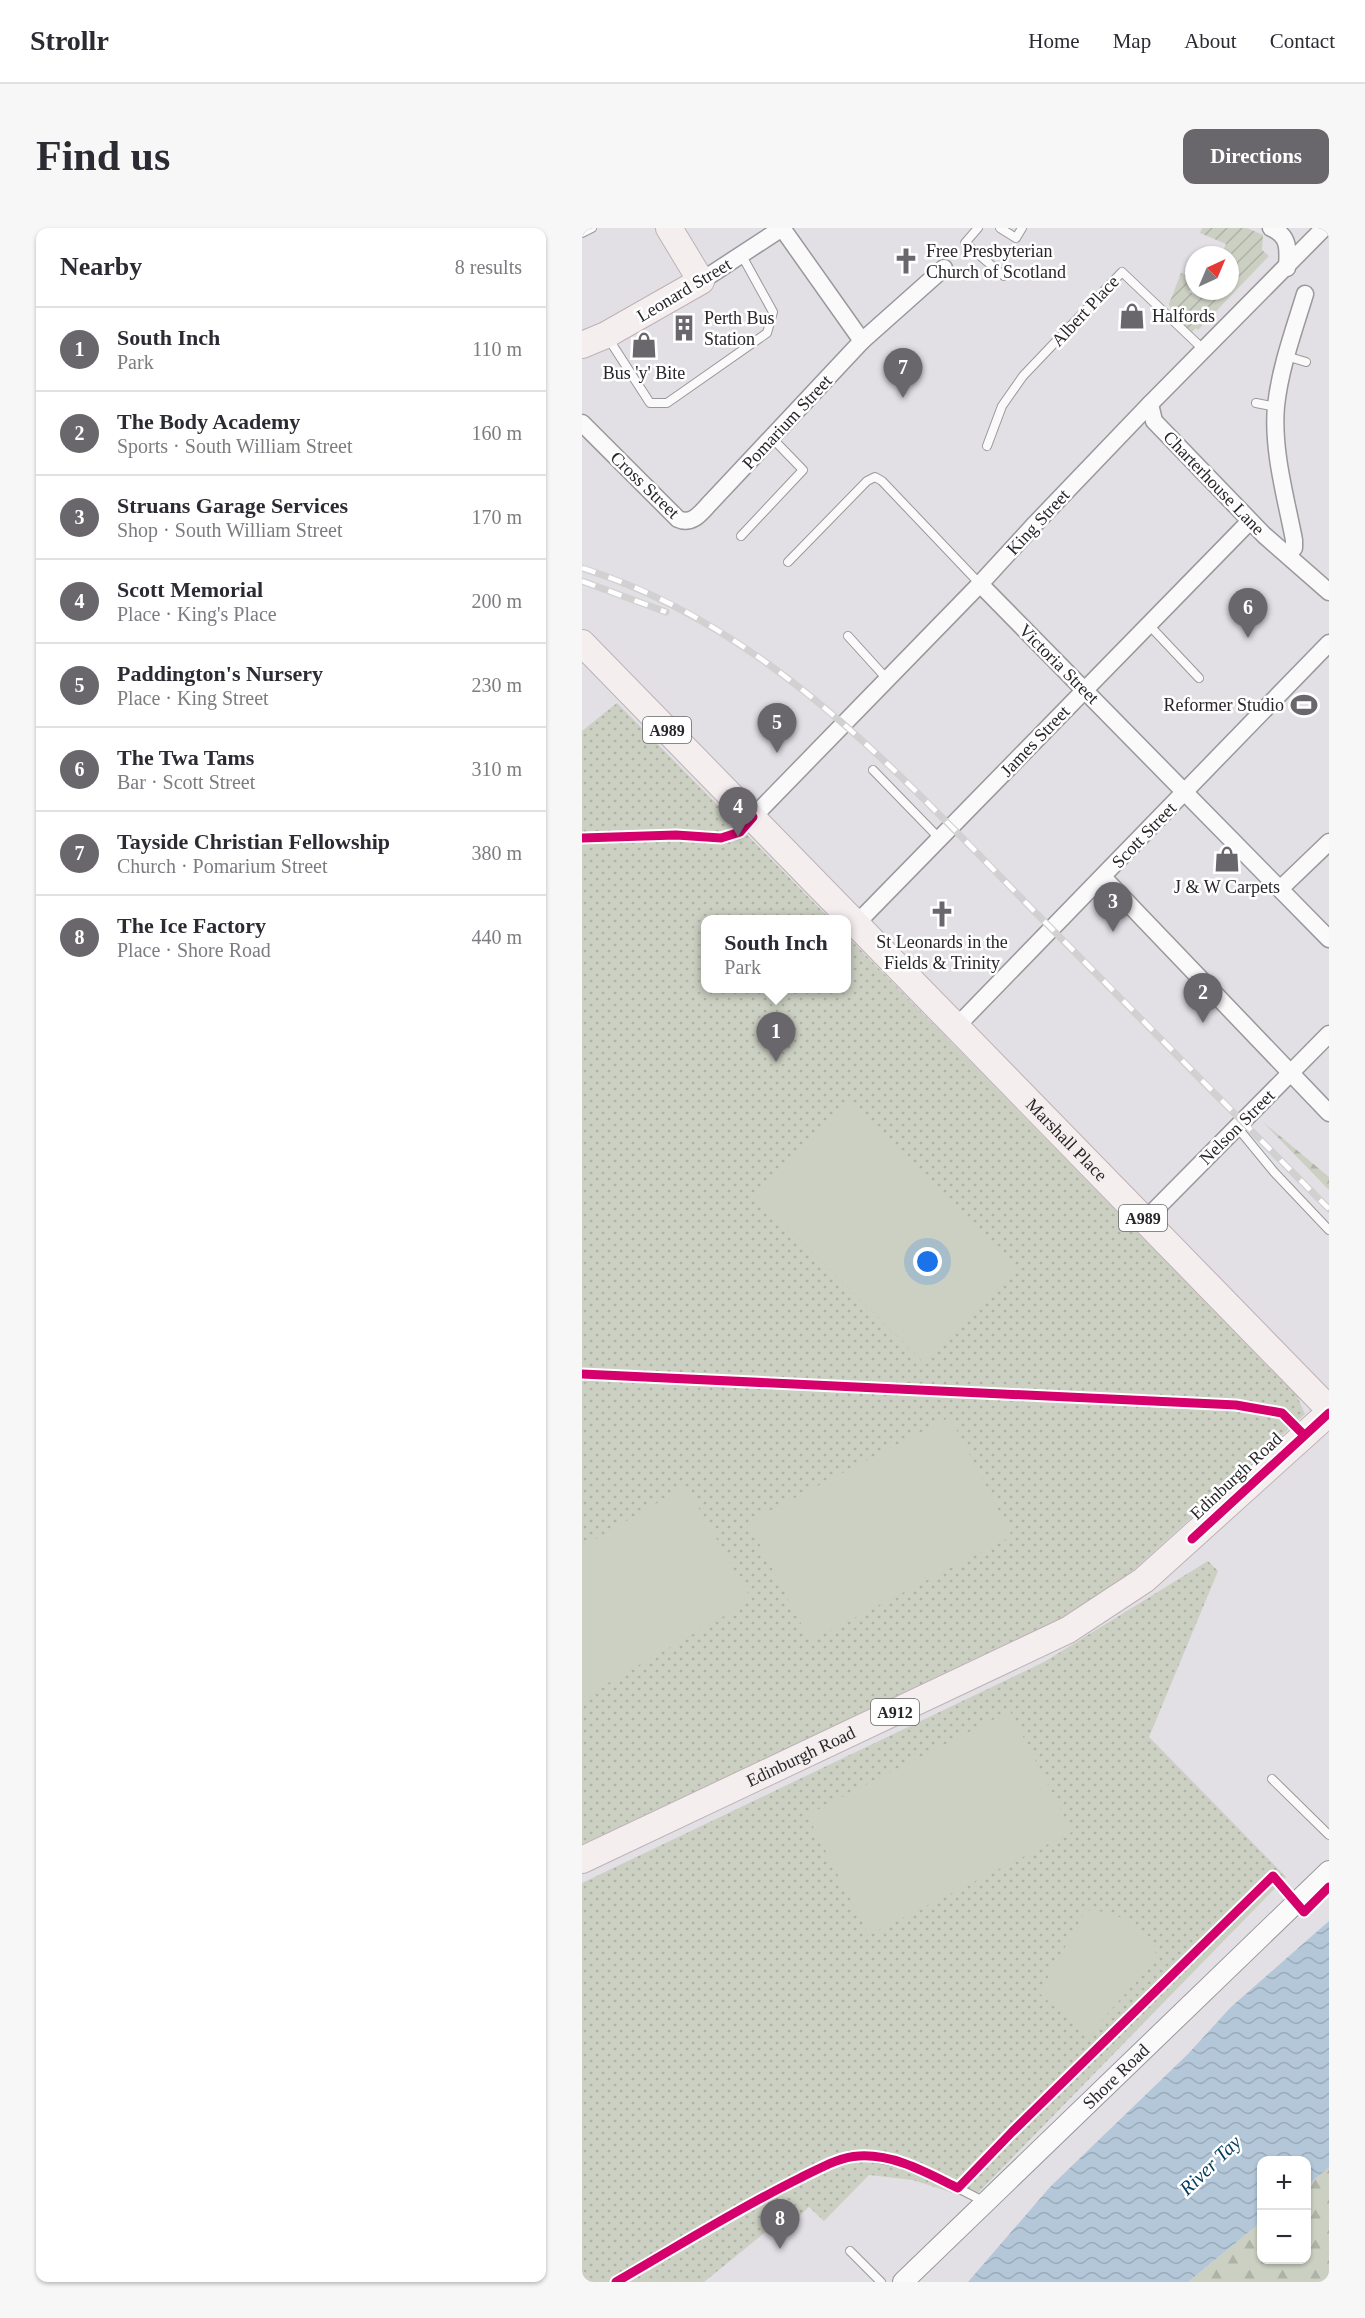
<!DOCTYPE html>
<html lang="en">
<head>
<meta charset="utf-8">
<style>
  body { margin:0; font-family:Georgia,serif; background:#f7f7f7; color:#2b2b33 }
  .controls { position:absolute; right:18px; bottom:18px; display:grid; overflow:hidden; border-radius:12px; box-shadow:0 2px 4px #0004 }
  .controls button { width:54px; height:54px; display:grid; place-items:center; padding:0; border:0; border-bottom:2px solid #e1e1e2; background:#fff; color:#2b2b33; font:30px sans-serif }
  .compass { position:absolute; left:603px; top:18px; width:54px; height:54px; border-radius:50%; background:#fff; box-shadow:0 2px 4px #0004; rotate:44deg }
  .you { position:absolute; left:346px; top:1034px; width:21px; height:21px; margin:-15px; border:4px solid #fff; border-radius:50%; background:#1a73e8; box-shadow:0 0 0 9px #1a73e833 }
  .badge { display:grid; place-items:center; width:39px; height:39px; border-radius:50%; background:#69676b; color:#fff; font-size:20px; font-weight:700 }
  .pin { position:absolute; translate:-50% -50px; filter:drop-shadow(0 2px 3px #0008) }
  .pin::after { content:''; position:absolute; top:32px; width:21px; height:18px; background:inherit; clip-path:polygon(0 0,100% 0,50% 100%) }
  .popup { position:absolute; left:119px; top:687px; width:150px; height:78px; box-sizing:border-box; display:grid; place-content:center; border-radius:12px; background:#fff; filter:drop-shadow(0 2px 4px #0005); font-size:20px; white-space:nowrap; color:#7c7c81 }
  .popup b { font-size:22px; color:#2b2b33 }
  .popup::after { content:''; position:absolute; left:50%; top:100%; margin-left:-12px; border:12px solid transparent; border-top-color:#fff }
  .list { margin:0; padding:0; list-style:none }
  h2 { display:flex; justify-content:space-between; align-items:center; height:78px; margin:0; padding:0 24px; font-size:26px }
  h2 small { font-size:20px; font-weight:400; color:#7c7c81 }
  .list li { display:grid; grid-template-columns:39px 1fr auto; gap:18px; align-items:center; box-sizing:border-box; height:84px; padding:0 24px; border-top:2px solid #e1e1e2 }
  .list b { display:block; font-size:22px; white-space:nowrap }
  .list p { margin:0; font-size:20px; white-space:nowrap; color:#7c7c81 }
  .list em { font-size:20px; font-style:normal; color:#7c7c81 }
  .map { position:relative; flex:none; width:747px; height:2054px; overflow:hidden; border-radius:12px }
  header { display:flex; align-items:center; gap:36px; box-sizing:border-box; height:84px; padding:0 30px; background:#fff; border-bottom:2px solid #e1e1e2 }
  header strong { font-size:28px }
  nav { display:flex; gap:33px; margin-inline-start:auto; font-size:21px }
  .intro { display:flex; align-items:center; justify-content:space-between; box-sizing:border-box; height:144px; padding:0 36px }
  h1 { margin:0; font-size:42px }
  .button { padding:15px 27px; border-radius:12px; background:#69676b; color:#fff; font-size:21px; font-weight:700 }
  main { display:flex; gap:36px; padding:0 36px }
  aside { flex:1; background:#fff; border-radius:12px; box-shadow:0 2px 4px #0004 }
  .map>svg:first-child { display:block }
  .forest { fill:url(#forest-firs) }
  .park { fill:url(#park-dots) }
  .garden { fill:url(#garden-furrows) }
  .pitch { fill:#cbd0c2 }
  .water { fill:url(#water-waves) }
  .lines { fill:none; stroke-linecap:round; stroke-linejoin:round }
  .service-casing { stroke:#9a989c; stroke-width:10 }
  .minor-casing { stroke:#9a989c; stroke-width:19 }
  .tertiary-casing { stroke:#9a989c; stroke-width:22 }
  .primary-casing { stroke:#beb2b6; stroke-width:28 }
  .service { stroke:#fbfafb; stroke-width:8 }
  .minor { stroke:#fbfafb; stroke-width:16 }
  .tertiary { stroke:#fbfafb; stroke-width:20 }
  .primary { stroke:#f5eeef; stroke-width:26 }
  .rail-casing { stroke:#d1d1d2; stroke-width:7 }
  .rail { stroke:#fff; stroke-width:4.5; stroke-dasharray:14; stroke-linecap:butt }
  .cycleway-casing { stroke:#fff; stroke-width:13 }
  .cycleway { stroke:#d6006c; stroke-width:9 }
  .labels { text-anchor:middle; stroke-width:5; stroke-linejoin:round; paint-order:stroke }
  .shield { fill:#fff; stroke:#68676a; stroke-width:1.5 }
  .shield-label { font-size:16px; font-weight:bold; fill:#28262a }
  .poi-label { font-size:18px; fill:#28262a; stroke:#fff; text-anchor:start }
  .street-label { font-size:18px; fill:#28262a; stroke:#fff }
  .water-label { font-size:20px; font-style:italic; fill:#033c5b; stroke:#fff }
</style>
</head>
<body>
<header>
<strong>Strollr</strong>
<nav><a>Home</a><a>Map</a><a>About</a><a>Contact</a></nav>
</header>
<div class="intro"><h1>Find us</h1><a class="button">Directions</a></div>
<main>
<aside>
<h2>Nearby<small>8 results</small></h2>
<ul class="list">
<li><span class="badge">1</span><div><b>South Inch</b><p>Park</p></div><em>110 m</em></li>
<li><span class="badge">2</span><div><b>The Body Academy</b><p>Sports · South William Street</p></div><em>160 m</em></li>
<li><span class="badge">3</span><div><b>Struans Garage Services</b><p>Shop · South William Street</p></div><em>170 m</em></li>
<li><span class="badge">4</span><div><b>Scott Memorial</b><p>Place · King's Place</p></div><em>200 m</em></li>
<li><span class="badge">5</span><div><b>Paddington's Nursery</b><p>Place · King Street</p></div><em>230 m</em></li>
<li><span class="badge">6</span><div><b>The Twa Tams</b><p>Bar · Scott Street</p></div><em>310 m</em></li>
<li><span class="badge">7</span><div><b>Tayside Christian Fellowship</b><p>Church · Pomarium Street</p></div><em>380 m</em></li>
<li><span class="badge">8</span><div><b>The Ice Factory</b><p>Place · Shore Road</p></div><em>440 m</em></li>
</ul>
</aside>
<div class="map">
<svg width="747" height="2054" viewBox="0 0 747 2054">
  <defs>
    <pattern id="forest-firs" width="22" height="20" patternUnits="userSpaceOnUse" patternTransform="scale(1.5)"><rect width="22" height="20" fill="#cbd0c2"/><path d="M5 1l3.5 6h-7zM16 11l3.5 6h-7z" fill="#aeb2a7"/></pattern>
    <pattern id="park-dots" width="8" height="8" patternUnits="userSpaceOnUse" patternTransform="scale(1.5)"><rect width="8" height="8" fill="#cbd0c2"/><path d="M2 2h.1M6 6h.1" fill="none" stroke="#aeb2a7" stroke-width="1.8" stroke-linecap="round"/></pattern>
    <pattern id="garden-furrows" width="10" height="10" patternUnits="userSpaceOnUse" patternTransform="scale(1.5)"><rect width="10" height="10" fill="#cbd0c2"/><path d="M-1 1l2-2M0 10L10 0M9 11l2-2" fill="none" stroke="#aeb2a7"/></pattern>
    <pattern id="water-waves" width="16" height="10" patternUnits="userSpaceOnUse" patternTransform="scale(1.5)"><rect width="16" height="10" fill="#b3c7d8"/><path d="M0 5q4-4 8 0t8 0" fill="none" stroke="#9aabba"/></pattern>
  </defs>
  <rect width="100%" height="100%" fill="#e2dfe5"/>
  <g class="forest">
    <polygon points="681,894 747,949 747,962"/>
    <polygon points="747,1939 747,2054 606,2054 679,1994 680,2032 724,2032 725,1958"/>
  </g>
  <g class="park">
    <polygon points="35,475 248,691 124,692 124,760 264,760 265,708 714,1166 723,1186 486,1402 0,1625 0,503"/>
    <polygon points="626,1333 636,1343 567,1509 704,1649 390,1971 331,1952 287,1947 242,1993 227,1979 203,2001 196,1994 122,2054 0,2054 0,1655 462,1434"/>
  </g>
  <polygon class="garden" points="620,0 665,0 681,7 680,22 687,28 616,102 614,100 610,104 590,85 587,76 599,45 612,50 607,64 621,70 624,63 648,63 648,27 639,27 644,16 618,5"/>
  <g class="pitch">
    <polygon points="266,872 436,1041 342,1135 172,966"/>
    <polygon points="368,1189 430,1308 228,1413 166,1294"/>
    <polygon points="104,1258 170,1372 0,1470 0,1319"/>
    <polygon points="428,1483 490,1604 287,1707 225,1587"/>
    <path d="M504 1682C545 1684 554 1699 577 1729L505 1808 457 1765Z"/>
  </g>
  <polygon class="water" points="747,1693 747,1939 725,1958 724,1932 680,1932 679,1994 606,2054 386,2054 468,1959 606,1826 649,1779"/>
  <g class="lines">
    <g class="service-casing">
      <g id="service">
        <polyline points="396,0 383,15 422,48"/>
        <polyline points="418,0 434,10 440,0"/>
        <polyline points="0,5 10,0"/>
        <polyline points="26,110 68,175 85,175 185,105 191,84 159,26"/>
        <polyline points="704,128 724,134"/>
        <polyline points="674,175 694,179"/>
        <polyline points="405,218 420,178 441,148 540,44 623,123"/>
        <polyline points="159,308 221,242 190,210"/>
        <polyline points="206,334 285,253 293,249 300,253 398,356"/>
        <polyline points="567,397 617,450"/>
        <polyline points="266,408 305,451"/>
        <polyline points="291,542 358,611"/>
        <polyline points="0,610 94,607 139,610 158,604 170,592"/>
        <polyline points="655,899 692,944 747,1002"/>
        <polyline points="690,1551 747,1607"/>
        <polyline points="268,2023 299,2054"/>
        <polyline points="34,2054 181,1968 259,1930 279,1927 333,1938 403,1974"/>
      </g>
    </g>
    <g class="minor-casing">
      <g id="minor">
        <path d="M689 0C708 8 706 22 705 40"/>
        <polyline points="119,53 200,0"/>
        <polyline points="280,113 362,40"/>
        <polyline points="568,176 572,193 682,307 747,364"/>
        <path d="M0 195 96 291C111 298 120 283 129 274L280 113 200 0"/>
        <path d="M707 326 712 320V312C704 270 690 222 694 178 698 140 712 102 723 66"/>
        <polyline points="398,356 747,711"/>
        <polyline points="171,589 398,356 453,296 568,176 742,0"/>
        <polyline points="521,649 747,885"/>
        <polyline points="698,661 747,614"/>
        <polyline points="275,695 668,293"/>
        <polyline points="375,798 747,415"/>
        <polyline points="563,992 747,806"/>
      </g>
    </g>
    <g class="tertiary-casing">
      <g id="tertiary">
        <path id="s1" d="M321 2054 747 1643"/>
      </g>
    </g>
    <g class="primary-casing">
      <g id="primary">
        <polyline points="0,117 24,107 119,53 87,0"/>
        <path id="s2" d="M0 415 747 1181"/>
        <path id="s3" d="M0 1632 486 1402 562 1352 747 1185"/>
      </g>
    </g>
    <use href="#service" class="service"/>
    <use href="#minor" class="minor"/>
    <use href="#tertiary" class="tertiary"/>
    <use href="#primary" class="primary"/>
    <g class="rail-casing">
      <g id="rail">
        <path d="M0 340C186 398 320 549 452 683 551 782 649 882 747 981"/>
        <polyline points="0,353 84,384"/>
      </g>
    </g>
    <use href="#rail" class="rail"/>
    <g class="cycleway-casing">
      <g id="cycleway">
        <polyline points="0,610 94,607 139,610 158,604 171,589"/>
        <polyline points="0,1146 654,1177 700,1185 722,1207"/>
        <polyline points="610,1311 747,1185"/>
        <path d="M34 2054C95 2019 155 1981 218 1950 237 1941 256 1929 277 1928 313 1926 345 1945 376 1960L430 1904 691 1648 722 1684 747 1659"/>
      </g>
    </g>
    <use href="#cycleway" class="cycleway"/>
  </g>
  <defs>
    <g id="church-bare" transform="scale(2.07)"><path d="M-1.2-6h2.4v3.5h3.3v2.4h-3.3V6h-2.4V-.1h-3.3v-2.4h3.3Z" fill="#69676b" stroke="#fff" stroke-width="2.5" paint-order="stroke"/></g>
    <g id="shop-bare" transform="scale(2.07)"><path d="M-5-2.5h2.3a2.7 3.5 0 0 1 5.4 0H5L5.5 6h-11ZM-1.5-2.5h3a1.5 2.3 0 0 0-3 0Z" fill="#69676b" stroke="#fff" stroke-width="2.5" paint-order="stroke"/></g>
    <g id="building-bare" transform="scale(2.07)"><path d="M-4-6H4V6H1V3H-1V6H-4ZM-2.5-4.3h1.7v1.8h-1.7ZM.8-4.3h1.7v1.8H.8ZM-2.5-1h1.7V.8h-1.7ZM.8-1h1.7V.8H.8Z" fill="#69676b" stroke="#fff" stroke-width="2.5" paint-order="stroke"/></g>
    <g id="stadium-bare" transform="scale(2.07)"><path d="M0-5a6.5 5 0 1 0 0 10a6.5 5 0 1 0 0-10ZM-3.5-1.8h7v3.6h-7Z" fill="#69676b" stroke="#fff" stroke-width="2.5" paint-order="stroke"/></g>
  </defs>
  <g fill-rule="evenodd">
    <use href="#church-bare" x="324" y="33"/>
    <use href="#shop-bare" x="550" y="88"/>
    <use href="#building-bare" x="102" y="100"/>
    <use href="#shop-bare" x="62" y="117"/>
    <use href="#stadium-bare" x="722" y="477"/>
    <use href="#shop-bare" x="645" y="631"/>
    <use href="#church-bare" x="360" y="686"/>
  </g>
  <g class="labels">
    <g class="shield">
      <rect x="61" y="489" width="48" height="26" rx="4.5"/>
      <rect x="537" y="977" width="48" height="26" rx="4.5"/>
      <rect x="289" y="1471" width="48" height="26" rx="4.5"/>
    </g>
    <g class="shield-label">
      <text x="85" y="508">A989</text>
      <text x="561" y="996">A989</text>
      <text x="313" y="1490">A912</text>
    </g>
    <g class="poi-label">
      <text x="344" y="29">Free Presbyterian<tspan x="344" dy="21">Church of Scotland</tspan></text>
      <text x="570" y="94">Halfords</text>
      <text x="122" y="96">Perth Bus<tspan x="122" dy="21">Station</tspan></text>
      <text x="62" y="151" text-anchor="middle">Bus 'y' Bite</text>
      <text x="702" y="483" text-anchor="end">Reformer Studio</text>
      <text x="645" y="665" text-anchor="middle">J &amp; W Carpets</text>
      <text x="360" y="720" text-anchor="middle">St Leonards in the<tspan x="360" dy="21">Fields &amp; Trinity</tspan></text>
    </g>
    <g class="street-label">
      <text transform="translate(102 62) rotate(-31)" y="6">Leonard Street</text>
      <text transform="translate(503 83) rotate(-47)" y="6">Albert Place</text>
      <text transform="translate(205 194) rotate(-47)" y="6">Pomarium Street</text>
      <text transform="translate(632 255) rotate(46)" y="6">Charterhouse Lane</text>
      <text transform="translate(63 257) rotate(44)" y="6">Cross Street</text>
      <text transform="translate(456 294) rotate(-47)" y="6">King Street</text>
      <text transform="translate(477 436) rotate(45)" y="6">Victoria Street</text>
      <text transform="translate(453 513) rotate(-46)" y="6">James Street</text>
      <text transform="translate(562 607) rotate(-46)" y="6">Scott Street</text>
      <text transform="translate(655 899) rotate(-45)" y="6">Nelson Street</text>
      <text dy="6" stroke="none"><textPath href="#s2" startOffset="694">Marshall Place</textPath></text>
      <text transform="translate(654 1248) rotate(-43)" y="6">Edinburgh Road</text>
      <text dy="6" stroke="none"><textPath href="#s3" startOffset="242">Edinburgh Road</textPath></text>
      <text dy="6" stroke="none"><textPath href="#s1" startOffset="296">Shore Road</textPath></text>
    </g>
    <g class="water-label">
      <text transform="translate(628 1937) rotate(-44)" y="7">River Tay</text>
    </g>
  </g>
</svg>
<div class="controls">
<button>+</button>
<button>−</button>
</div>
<svg class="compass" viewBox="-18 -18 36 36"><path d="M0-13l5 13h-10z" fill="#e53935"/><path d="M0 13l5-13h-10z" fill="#7c7c81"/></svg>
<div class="you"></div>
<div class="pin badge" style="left:194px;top:834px">1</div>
<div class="popup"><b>South Inch</b>Park</div>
<div class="pin badge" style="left:621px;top:795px">2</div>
<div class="pin badge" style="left:531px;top:704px">3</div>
<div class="pin badge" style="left:156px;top:609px">4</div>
<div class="pin badge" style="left:195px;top:525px">5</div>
<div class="pin badge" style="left:666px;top:410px">6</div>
<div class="pin badge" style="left:321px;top:170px">7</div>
<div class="pin badge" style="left:198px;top:2021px">8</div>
</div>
</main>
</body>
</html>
